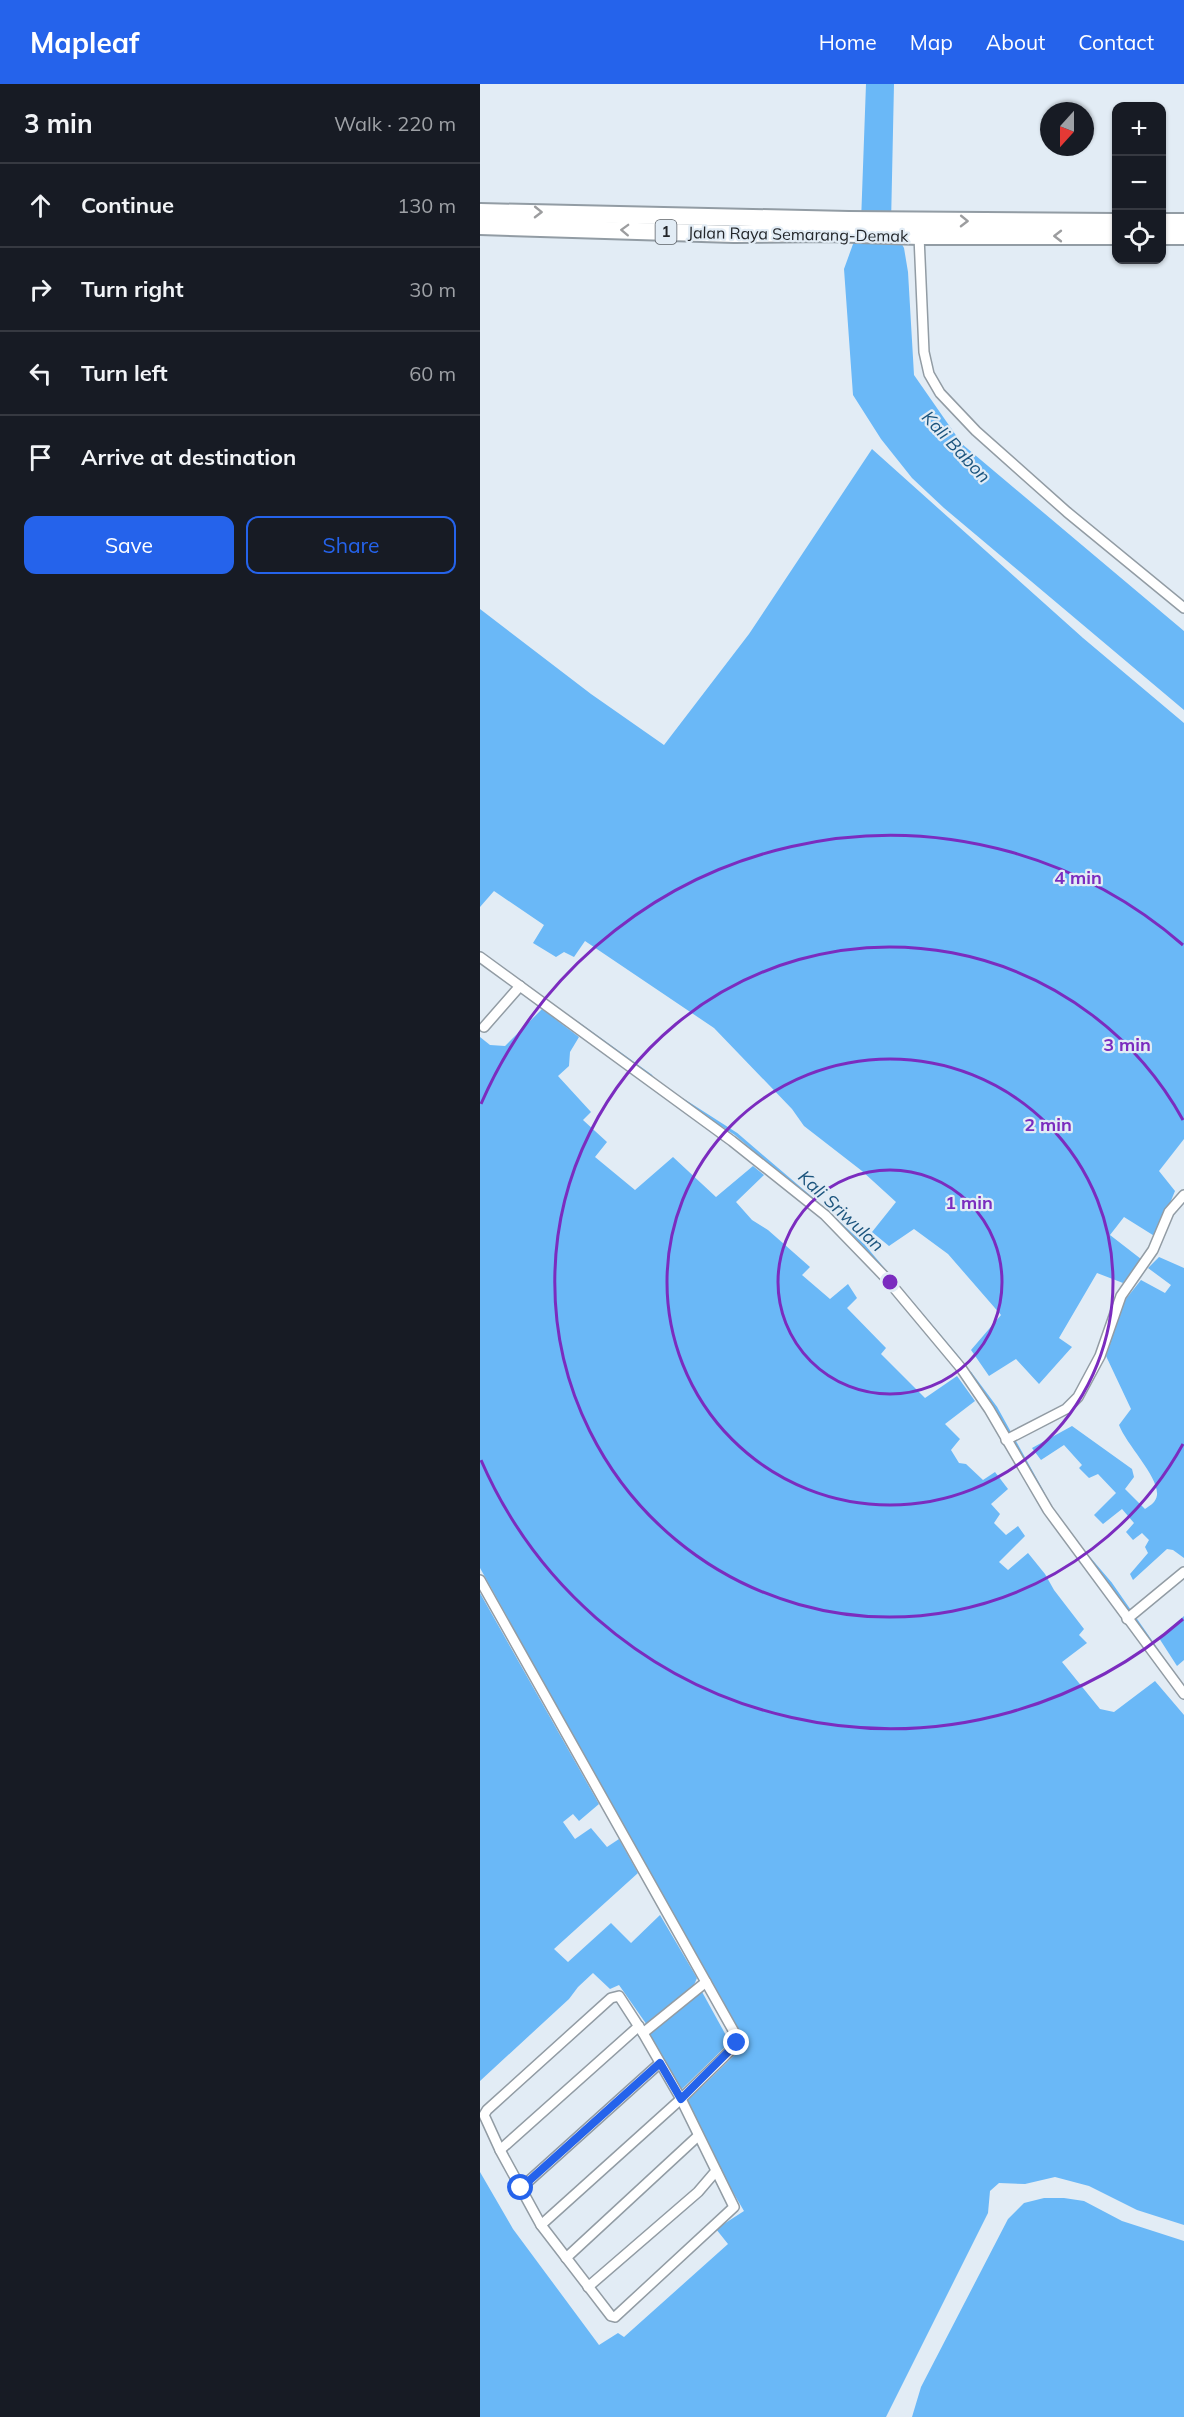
<!DOCTYPE html>
<html lang="en">
<head>
<meta charset="utf-8">
<style>
  body { margin:0; font-family:Mulish,sans-serif; background:#242831; color:#f1f3f6 }
  .controls { position:absolute; right:18px; top:18px; display:grid; overflow:hidden; border-radius:12px; box-shadow:0 2px 4px #0004 }
  .controls button { width:54px; height:54px; display:grid; place-items:center; padding:0; border:0; border-bottom:2px solid #363941; background:#171b24; color:#f1f3f6; font:30px sans-serif }
  .compass { position:absolute; left:560px; top:18px; width:54px; height:54px; border-radius:50%; background:#171b24; box-shadow:0 2px 4px #0004; rotate:201deg }
  .stop { position:absolute; width:18px; height:18px; margin:-14px; border:4px solid #2563eb; border-radius:50%; background:#fff }
  .stop.end { background:#2563eb; border-color:#fff; box-shadow:0 2px 6px #0008 }
  .list { margin:0; padding:0; list-style:none }
  h2 { display:flex; justify-content:space-between; align-items:center; height:78px; margin:0; padding:0 24px; font-size:26px }
  h2 small { font-size:20px; font-weight:400; color:#9ea1a6 }
  .list li { display:grid; grid-template-columns:39px 1fr auto; gap:18px; align-items:center; box-sizing:border-box; height:84px; padding:0 24px; border-top:2px solid #363941 }
  .list b { display:block; font-size:22px; white-space:nowrap }
  .list em { font-size:20px; font-style:normal; color:#9ea1a6 }
  .actions { display:flex; gap:12px; padding:18px 24px }
  .actions a { flex:1; padding:14px 0; border:2px solid #2563eb; border-radius:12px; text-align:center; font-size:21px; color:#2563eb }
  .actions .main { background:#2563eb; color:#fff }
  .icon { flex:none; width:33px; height:33px; fill:none; stroke:currentColor; stroke-width:2; stroke-linecap:round; stroke-linejoin:round }
  .map { position:relative; flex:none; width:704px; height:2333px; overflow:hidden }
  header { display:flex; align-items:center; gap:36px; box-sizing:border-box; height:84px; padding:0 30px; background:#2563eb; color:#fff }
  header strong { font-size:28px }
  nav { display:flex; gap:33px; margin-inline-start:auto; font-size:21px }
  main { display:flex }
  aside { flex:1; background:#171b24 }
  .map>svg:first-child { display:block }
  .water { fill:#6ab8f7 }
  .lines { fill:none; stroke-linecap:round; stroke-linejoin:round }
  .stream { stroke:#6ab8f7; stroke-width:3 }
  .street-casing { stroke:#929ca4; stroke-width:12 }
  .highway-casing { stroke:#929ca4; stroke-width:20 }
  .street { stroke:#fff; stroke-width:9 }
  .highway { stroke:#fff; stroke-width:16 }
  .oneway { stroke:#9c9d9f }
  .route { stroke:#2563eb; stroke-width:8 }
  .ring { fill:none; stroke:#7b2cbf; stroke-width:3 }
  .labels { text-anchor:middle; stroke-width:4.5; stroke-linejoin:round; paint-order:stroke }
  .shield { fill:#e2ecf5; stroke:#5c6167; stroke-width:1.5 }
  .shield-label { font-size:15px; font-weight:bold; fill:#23262a }
  .street-label { font-size:16px; fill:#23262a; stroke:#e2ecf5 }
  .water-label { font-size:18px; font-style:italic; fill:#1b547d; stroke:#e2ecf5 }
  .centre { fill:#7b2cbf; stroke:#e2ecf5; stroke-width:3 }
  .ring-label { font-size:18px; text-anchor:middle; font-weight:bold; fill:#7b2cbf; stroke:#e2ecf5; stroke-width:4.5; stroke-linejoin:round; paint-order:stroke }
</style>
</head>
<body>
<header>
<strong>Mapleaf</strong>
<nav><a>Home</a><a>Map</a><a>About</a><a>Contact</a></nav>
</header>
<main>
<aside>
<h2>3 min<small>Walk · 220 m</small></h2>
<ul class="list">
<li><svg class="icon" aria-label="ahead" viewBox="0 0 24 24"><path d="M12 20V5M6 11l6-6 6 6"/></svg><div><b>Continue</b></div><em>130 m</em></li>
<li><svg class="icon" aria-label="right" viewBox="0 0 24 24"><path d="M7 20v-9h11M14 6l5 5-5 5"/></svg><div><b>Turn right</b></div><em>30 m</em></li>
<li><svg class="icon" aria-label="left" viewBox="0 0 24 24"><path d="M17 20v-9H6M10 6l-5 5 5 5"/></svg><div><b>Turn left</b></div><em>60 m</em></li>
<li><svg class="icon" aria-label="arrive" viewBox="0 0 24 24"><path d="M6 21V4h12l-3 4 3 4H6"/></svg><div><b>Arrive at destination</b></div></li>
</ul>
<div class="actions"><a class="main">Save</a><a>Share</a></div>
</aside>
<div class="map">
<svg width="704" height="2333" viewBox="0 0 704 2333">
  <rect width="100%" height="100%" fill="#e2ecf5"/>
  <g class="water">
    <polygon points="386,0 414,0 411,140 424,164 428,188 434,291 482,360 704,547 704,626 464,424 432,394 401,355 373,311 364,185 381,138"/>
    <polygon points="392,365 603,554 704,639 704,1055 679,1087 695,1107 676,1153 644,1133 630,1151 661,1175 643,1199 617,1189 579,1254 592,1263 559,1300 536,1275 509,1292 491,1266 521,1231 468,1170 434,1145 409,1162 392,1148 416,1118 382,1087 324,1042 312,1025 234,944 105,857 94,873 84,868 76,873 53,859 64,841 14,807 0,823 0,525 111,610 184,661 269,550"/>
    <polygon points="62,925 99,953 90,968 89,982 78,992 111,1028 103,1036 127,1058 115,1073 155,1106 193,1073 236,1113 273,1082 284,1091 256,1118 272,1136 288,1146 330,1183 322,1191 350,1215 368,1200 377,1214 367,1224 406,1264 401,1270 445,1314 477,1292 495,1317 465,1340 480,1355 471,1366 479,1379 486,1380 503,1396 515,1388 528,1405 511,1420 520,1430 514,1439 526,1451 538,1442 545,1452 519,1478 528,1486 548,1469 565,1490 574,1506 604,1545 599,1551 607,1559 582,1578 620,1625 634,1628 675,1597 704,1631 704,2141 657,2126 609,2102 575,2093 545,2100 519,2099 510,2107 508,2129 406,2333 0,2333 0,2088 33,2145 119,2261 138,2249 144,2253 248,2160 236,2145 264,2127 234,2076 206,2018 265,1961 0,1484 0,953 10,961 25,962"/>
    <path d="M679 1173 704 1184V1474L693 1466 687 1465 653 1496 650 1490 668 1469 665 1463 669 1456 662 1449 653 1456 646 1448 654 1439 642 1425 623 1440 614 1431 636 1409 618 1390 609 1394 599 1384 602 1381 584 1361 561 1376 552 1364 592 1342 652 1385 654 1393 645 1405 665 1425C671 1421 676 1418 677 1411 679 1393 646 1360 639 1341L651 1325 626 1272 645 1216 661 1196 685 1209 691 1201 668 1184Z"/>
    <polygon points="0,1509 119,1720 99,1737 93,1730 83,1738 95,1755 111,1744 127,1763 139,1755 158,1789 74,1865 88,1878 131,1839 151,1859 180,1831 217,1894 214,1901 167,1941 139,1901 130,1905 113,1889 98,1903 89,1915 0,1997"/>
    <polygon points="704,1532 704,1576 697,1582 679,1554"/>
    <polygon points="221,1906 248,1955 247,1961 200,2007 168,1951"/>
    <polygon points="564,2114 584,2114 604,2117 642,2137 704,2157 704,2333 432,2333 441,2303 528,2135 544,2119"/>
  </g>
  <g class="lines">
    <g class="stream">
      <polyline points="96,938 171,992"/>
      <polyline points="203,1016 256,1050 338,1120"/>
      <polyline points="356,1136 383,1161 479,1275"/>
      <polyline points="490,1289 516,1324 563,1409"/>
      <polyline points="608,1473 631,1500 686,1579"/>
    </g>
    <g class="street-casing">
      <g id="street">
        <polyline points="439,152 444,268 449,290 460,309 496,347 587,428 704,524"/>
        <polyline points="0,873 252,1057 345,1131 405,1193 481,1284 509,1325 568,1426 704,1610"/>
        <polyline points="4,943 40,902"/>
        <polyline points="526,1356 586,1325 598,1313 620,1272 641,1212 673,1166 689,1128 704,1111"/>
        <polyline points="0,1496 258,1955 254,1963 201,2015 61,2141"/>
        <polyline points="647,1535 704,1488"/>
        <polygon points="139,1912 163,1949 201,2015 254,2123 135,2233 131,2232 61,2141 20,2066 4,2031 7,2026 131,1914"/>
        <polyline points="163,1949 226,1898"/>
        <polyline points="20,2066 159,1942"/>
        <polyline points="41,2104 180,1979"/>
        <polyline points="86,2174 218,2052"/>
        <polyline points="108,2203 218,2108 236,2087"/>
      </g>
    </g>
    <g class="highway-casing">
      <g id="highway">
        <polyline points="0,128 369,136 636,138"/>
        <polyline points="682,138 704,138"/>
        <polyline points="0,142 254,150 347,149 439,152 636,152"/>
        <polyline points="682,152 704,152"/>
      </g>
    </g>
    <use href="#street" class="street"/>
    <use href="#highway" class="highway"/>
  </g>
  <defs><path id="oneway-chevron" d="M-2-3.5L2.5 0L-2 3.5" fill="none" stroke-width="1.6" stroke-linecap="round" stroke-linejoin="round" transform="scale(1.5)"/></defs>
  <g class="oneway">
    <use href="#oneway-chevron" transform="translate(58 128) rotate(1)"/>
    <use href="#oneway-chevron" transform="translate(484 137) rotate(1)"/>
    <use href="#oneway-chevron" transform="translate(145 146) rotate(-178)"/>
    <use href="#oneway-chevron" transform="translate(578 152) rotate(-180)"/>
  </g>
  <g class="lines">
    <polyline class="route" points="41,2104 180,1979 201,2015 257,1959"/>
  </g>
  <g class="ring">
    <circle cx="410" cy="1198" r="112"/>
    <circle cx="410" cy="1198" r="223"/>
    <path d="M703 1360A335 335 0 1 1 703 1036"/>
    <path d="M703 1535A446 446 0 0 1 1 1376M1 1020A446 446 0 0 1 703 861"/>
  </g>
  <g class="labels">
    <rect class="shield" x="175.5" y="136" width="21" height="24" rx="4.5"/>
    <g class="shield-label">
      <text x="186" y="153">1</text>
    </g>
    <g class="street-label">
      <text transform="translate(318 150) rotate(1)" y="6">Jalan Raya Semarang-Demak</text>
    </g>
    <g class="water-label">
      <text transform="translate(476 363) rotate(47)" y="6">Kali Babon</text>
      <text transform="translate(361 1127) rotate(43)" y="6">Kali Sriwulan</text>
    </g>
  </g>
  <circle cx="410" cy="1198" r="9" class="centre"/>
  <g class="ring-label">
    <text x="598" y="800">4 min</text>
    <text x="647" y="967">3 min</text>
    <text x="568" y="1047">2 min</text>
    <text x="489" y="1125">1 min</text>
  </g>
</svg>
<div class="controls">
<button>+</button>
<button>−</button>
<button><svg class="icon" aria-label="locate" viewBox="0 0 24 24"><circle cx="12" cy="12" r="6"/><path d="M12 2v4M12 18v4M2 12h4M18 12h4"/></svg></button>
</div>
<svg class="compass" viewBox="-18 -18 36 36"><path d="M0-13l5 13h-10z" fill="#e53935"/><path d="M0 13l5-13h-10z" fill="#9ea1a6"/></svg>
<div class="stop" style="left:41px;top:2104px"></div>
<div class="stop end" style="left:257px;top:1959px"></div>
</div>
</main>
</body>
</html>
